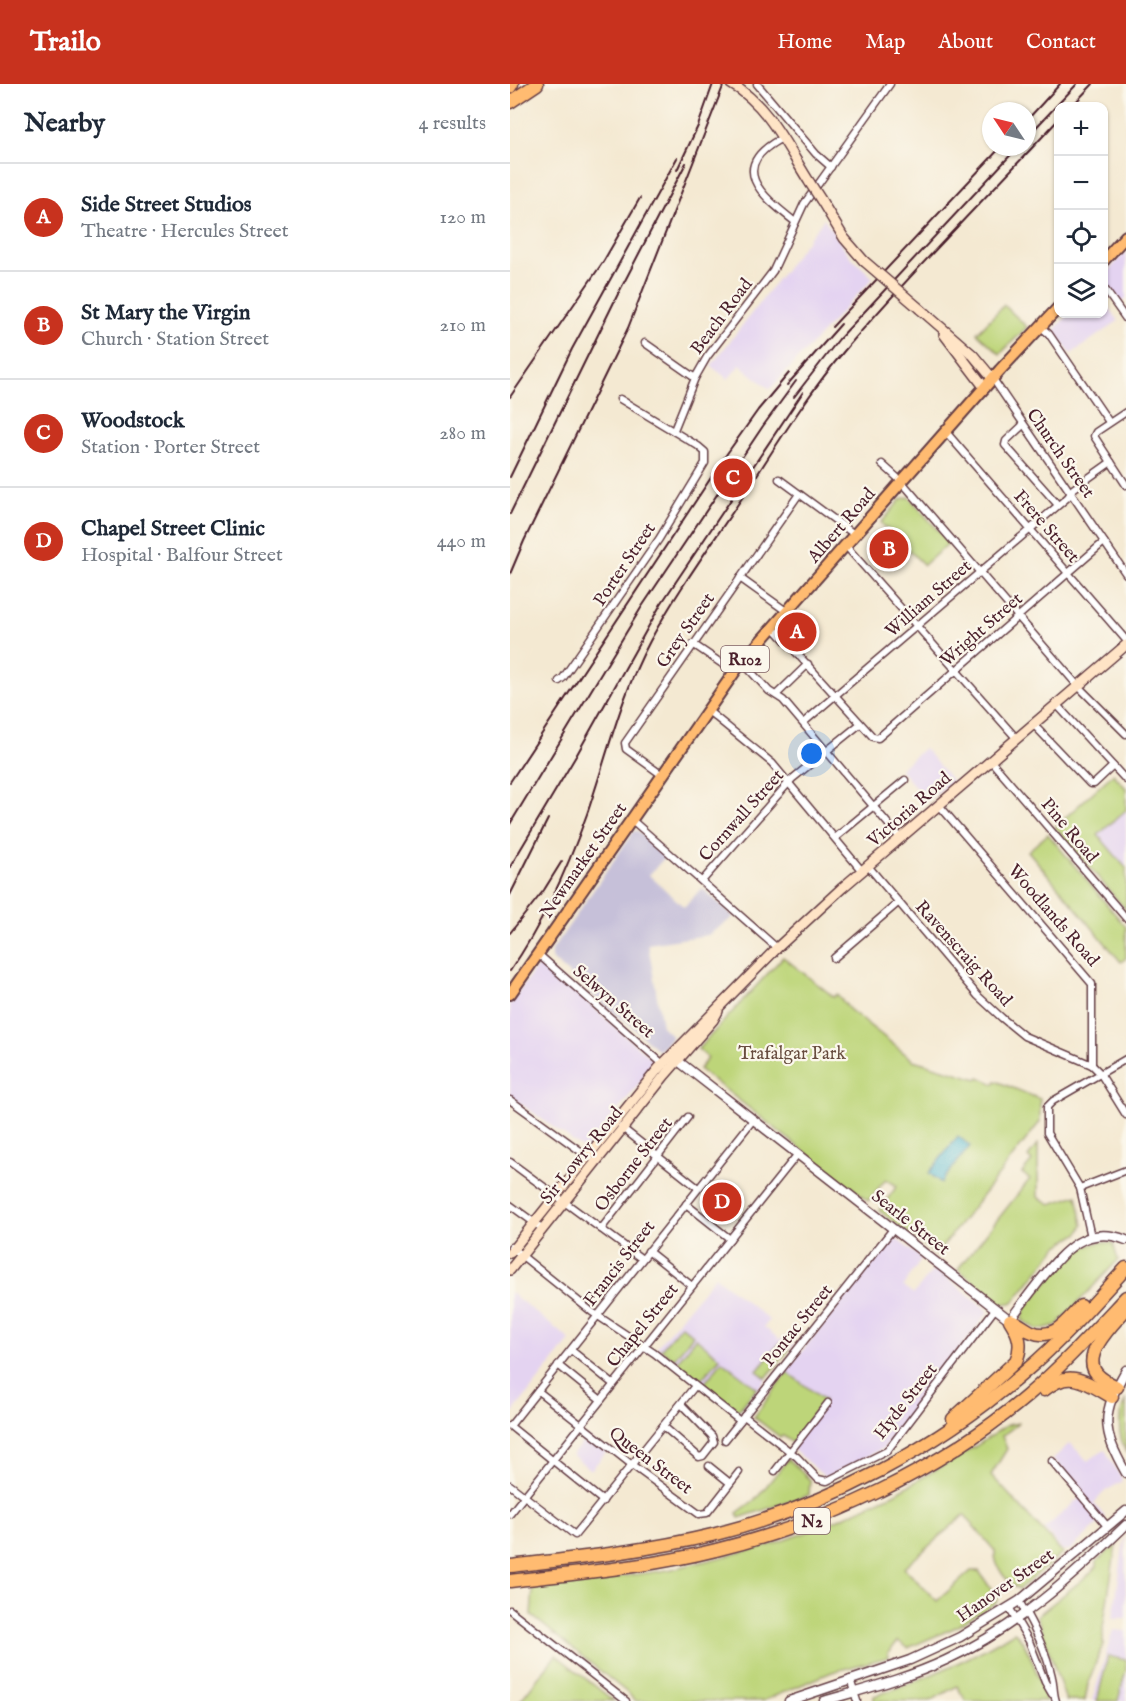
<!DOCTYPE html>
<html lang="en">
<head>
<meta charset="utf-8">
<style>
  body { margin:0; font-family:"IM FELL English",serif; background:#f2f2f3; color:#1f2937 }
  .controls { position:absolute; right:18px; top:18px; display:grid; overflow:hidden; border-radius:12px; box-shadow:0 2px 4px #0004 }
  .controls button { width:54px; height:54px; display:grid; place-items:center; padding:0; border:0; border-bottom:2px solid #e0e1e3; background:#fff; color:#1f2937; font:30px sans-serif }
  .compass { position:absolute; left:472px; top:18px; width:54px; height:54px; border-radius:50%; background:#fff; box-shadow:0 2px 4px #0004; rotate:305deg }
  .you { position:absolute; left:302px; top:670px; width:21px; height:21px; margin:-15px; border:4px solid #fff; border-radius:50%; background:#1a73e8; box-shadow:0 0 0 9px #1a73e833 }
  .badge { display:grid; place-items:center; width:39px; height:39px; border-radius:50%; background:#c8321e; color:#fff; font-size:20px; font-weight:700 }
  .pin { position:absolute; translate:-50% -50%; border:3px solid #fff; box-shadow:0 2px 6px #0006 }
  .list { margin:0; padding:0; list-style:none }
  h2 { display:flex; justify-content:space-between; align-items:center; height:78px; margin:0; padding:0 24px; font-size:26px }
  h2 small { font-size:20px; font-weight:400; color:#747a83 }
  .list li { display:grid; grid-template-columns:39px 1fr auto; gap:18px; align-items:center; box-sizing:border-box; height:108px; padding:0 24px; border-top:2px solid #e0e1e3 }
  .list b { display:block; font-size:22px; white-space:nowrap }
  .list p { margin:0; font-size:20px; white-space:nowrap; color:#747a83 }
  .list em { font-size:20px; font-style:normal; color:#747a83 }
  .icon { flex:none; width:33px; height:33px; fill:none; stroke:currentColor; stroke-width:2; stroke-linecap:round; stroke-linejoin:round }
  .map { position:relative; flex:none; width:616px; height:1617px; overflow:hidden }
  header { display:flex; align-items:center; gap:36px; box-sizing:border-box; height:84px; padding:0 30px; background:#c8321e; color:#fff }
  header strong { font-size:28px }
  nav { display:flex; gap:33px; margin-inline-start:auto; font-size:21px }
  main { display:flex }
  aside { flex:1; background:#fff }
  .map>svg:first-child { display:block }
  .built { fill:#e4d3f1 }
  .industrial { fill:#c6c0d9 }
  .green { fill:#bdd579; stroke:#847a52; stroke-width:1.5 }
  .water { fill:#4eb5cd; stroke:#4c6a7c; stroke-width:1.5 }
  .lines { fill:none; stroke-linecap:round; stroke-linejoin:round }
  .minor-casing { stroke:#643d44; stroke-width:9 }
  .tertiary-casing { stroke:#643d44; stroke-width:11 }
  .secondary-casing { stroke:#643d44; stroke-width:12 }
  .primary-casing { stroke:#643d44; stroke-width:14 }
  .motorway-casing { stroke:#643d44; stroke-width:15 }
  .minor { stroke:#fff; stroke-width:6 }
  .tertiary { stroke:#fff; stroke-width:8 }
  .secondary { stroke:#ffe4c6; stroke-width:9 }
  .primary { stroke:#ffbb71; stroke-width:10 }
  .motorway { stroke:#ffbb71; stroke-width:12 }
  .rail { stroke:#4a1f2b; stroke-width:2 }
  .secondary-bridge-casing { stroke:#643d44; stroke-width:12; stroke-linecap:butt }
  .secondary-bridge { stroke:#ffe4c6; stroke-width:9 }
  .labels { text-anchor:middle; stroke-width:4.5; stroke-linejoin:round; paint-order:stroke }
  .shield { fill:#fbf7ec; stroke:#7f6065; stroke-width:1.5 }
  .shield-label { font-size:16px; font-weight:bold; fill:#4a1f2b }
  .street-label { font-size:18px; fill:#4a1f2b; stroke:#fbf7ec }
  .park-label { font-size:18px; fill:#674c3e; stroke:#fbf7ec }
</style>
</head>
<body>
<header>
<strong>Trailo</strong>
<nav><a>Home</a><a>Map</a><a>About</a><a>Contact</a></nav>
</header>
<main>
<aside>
<h2>Nearby<small>4 results</small></h2>
<ul class="list">
<li><span class="badge">A</span><div><b>Side Street Studios</b><p>Theatre · Hercules Street</p></div><em>120 m</em></li>
<li><span class="badge">B</span><div><b>St Mary the Virgin</b><p>Church · Station Street</p></div><em>210 m</em></li>
<li><span class="badge">C</span><div><b>Woodstock</b><p>Station · Porter Street</p></div><em>280 m</em></li>
<li><span class="badge">D</span><div><b>Chapel Street Clinic</b><p>Hospital · Balfour Street</p></div><em>440 m</em></li>
</ul>
</aside>
<div class="map">
<svg width="616" height="1617" viewBox="0 0 616 1617">
  <rect width="100%" height="100%" fill="#fbf7ec"/>
  <filter id="ink" filterUnits="userSpaceOnUse"><feTurbulence type="fractalNoise" baseFrequency=".0167" numOctaves="2"/><feDisplacementMap in="SourceGraphic" scale="12" xChannelSelector="R" yChannelSelector="G"/><feConvolveMatrix kernelMatrix="1 2 1 2 8 2 1 2 1" color-interpolation-filters="sRGB"/></filter>
  <filter id="wash" filterUnits="userSpaceOnUse"><feTurbulence type="fractalNoise" baseFrequency=".008" numOctaves="4" result="noise"/><feDisplacementMap in="SourceGraphic" scale="24" xChannelSelector="R" yChannelSelector="G"/><feGaussianBlur stdDeviation="1.35" result="paint"/><feColorMatrix in="noise" values="0 0 0 0 0 0 0 0 0 0 0 0 0 0 0 0 0 1.4 0 .05"/><feComposite in="paint" operator="in"/></filter>
  <g filter="url(#wash)">
    <rect width="100%" height="100%" fill="#f4e9d2"/>
    <g class="built">
      <polygon points="314,135 339,171 363,194 260,305 230,281 218,295 201,282"/>
      <polygon points="616,167 616,214 610,219 594,196 594,192"/>
      <polygon points="594,216 608,237 561,270 545,249 546,243 560,230 594,230"/>
      <polygon points="414,664 442,697 417,717 390,685"/>
      <polygon points="616,726 616,784 588,751"/>
      <polygon points="31,877 145,978 142,984 75,1066 0,1012 0,920"/>
      <polygon points="384,1153 411,1174 409,1179 393,1202 404,1210 421,1188 426,1185 477,1226 478,1228 374,1364 319,1392 314,1392 279,1362 314,1316 276,1287"/>
      <polygon points="205,1192 259,1236 254,1243 270,1256 274,1252 284,1260 229,1329 147,1263"/>
      <polygon points="0,1208 60,1256 0,1332"/>
      <polygon points="77,1352 96,1368 81,1386 62,1371"/>
      <polygon points="560,1359 577,1377 595,1366 613,1397 594,1408 584,1419 595,1433 560,1466 552,1466 534,1445 574,1410 543,1375"/>
      <polygon points="615,1450 616,1534 603,1534"/>
      <polygon points="603,1546 616,1547 616,1617 582,1617"/>
    </g>
    <polygon class="industrial" points="124,747 128,747 156,772 139,791 174,823 192,804 224,833 198,851 138,860 152,942 162,952 149,967 112,934 110,935 41,874 41,868"/>
    <g class="green">
      <polygon points="494,221 517,243 490,270 467,249"/>
      <polygon points="399,413 439,459 414,481 371,439 391,415"/>
      <polygon points="603,690 616,704 616,726 588,751 616,784 616,826 545,743"/>
      <polygon points="538,750 616,843 616,874 611,878 518,767"/>
      <polygon points="273,873 324,913 327,910 339,925 403,976 467,995 469,993 484,1000 486,997 530,1015 530,1038 432,1163 434,1165 429,1172 426,1171 369,1126 387,1102 376,1095 358,1117 189,985 198,974 188,965"/>
      <polygon points="528,1060 528,1113 541,1120 567,1111 573,1141 569,1149 548,1162 505,1216 501,1219 491,1220 448,1185 520,1095 512,1089 522,1077 518,1073"/>
      <polygon points="590,1158 603,1159 608,1176 547,1241 528,1246 512,1236 515,1224 558,1173 568,1165"/>
      <polygon points="171,1241 183,1251 164,1275 151,1265"/>
      <polygon points="186,1254 210,1274 190,1297 167,1278"/>
      <polygon points="270,1259 279,1266 256,1294 247,1287"/>
      <polygon points="212,1277 247,1304 228,1327 194,1300"/>
      <polygon points="277,1288 314,1316 282,1359 272,1351 270,1353 244,1333"/>
      <path d="M616 1315V1369C608 1350 607 1334 616 1315Z"/>
      <path d="M509 1339 492 1352 497 1365 481 1391 553 1469 509 1505C496 1498 484 1482 485 1467L454 1431 394 1484 427 1517 461 1487H469L487 1514 486 1519 444 1544 398 1564 388 1557 378 1569 379 1573 322 1588 253 1617H124L120 1611 21 1531 23 1505 158 1486 258 1462 311 1443 388 1408 466 1362 497 1341Z"/>
      <polygon points="278,1375 300,1396 299,1411 229,1434 227,1429 247,1414"/>
      <polygon points="606,1461 593,1543 593,1560 578,1600 575,1617 556,1617 527,1532 582,1488 587,1482 587,1477"/>
      <path d="M504 1548C518 1556 531 1601 536 1617H456L447 1602 420 1617H364V1612C413 1596 460 1576 504 1548Z"/>
      <polygon points="46,1571 104,1617 10,1617"/>
      <polygon points="598,1572 616,1576 616,1586 608,1617 587,1617"/>
    </g>
    <polygon class="water" points="448,1052 460,1062 431,1099 419,1089"/>
  </g>
  <g filter="url(#ink)">
    <g class="lines">
      <g class="minor-casing">
        <g id="minor">
          <polyline points="247,0 306,70 321,83"/>
          <path d="M272 54C217 83 251 111 284 137"/>
          <polyline points="594,204 616,235"/>
          <polyline points="531,243 539,250 599,338"/>
          <polyline points="135,259 185,294"/>
          <polyline points="483,295 616,490"/>
          <polyline points="616,328 586,348 584,352 616,401"/>
          <polyline points="513,341 496,357 495,361 548,421"/>
          <polyline points="164,346 185,294 197,273 263,187 294,120 380,0"/>
          <polyline points="436,348 616,556"/>
          <polyline points="372,380 391,397 568,602 616,650"/>
          <polyline points="269,395 344,450"/>
          <polyline points="335,461 507,655"/>
          <polyline points="230,494 276,527"/>
          <polyline points="263,543 363,653 368,654 594,458"/>
          <polyline points="183,560 224,588"/>
          <polyline points="232,578 259,607 273,616 391,755"/>
          <polyline points="49,597 53,594 149,455 195,379 195,368 188,362 110,315"/>
          <polyline points="266,611 298,580"/>
          <polyline points="547,621 616,696"/>
          <polyline points="197,626 262,679 352,787"/>
          <polyline points="293,639 558,413 563,405 601,378"/>
          <polyline points="523,640 580,700 584,700 603,682"/>
          <polyline points="481,677 616,834"/>
          <polyline points="152,691 116,665 115,659 289,410"/>
          <polyline points="429,721 582,900 582,981"/>
          <polyline points="122,736 267,864"/>
          <polyline points="325,754 395,696"/>
          <polyline points="358,782 468,912 492,934 514,952 582,981 590,989 616,1031"/>
          <polyline points="192,797 282,695 350,640"/>
          <polyline points="28,870 154,981"/>
          <polyline points="324,874 389,818"/>
          <polyline points="0,1016 80,1074"/>
          <polyline points="111,1043 188,1104"/>
          <polyline points="0,1078 132,1175"/>
          <polyline points="570,1104 616,1086"/>
          <polyline points="176,1120 220,1155"/>
          <polyline points="0,1121 33,1145"/>
          <polyline points="91,1145 178,1033"/>
          <polyline points="581,1153 570,1104 537,1049 537,1023 543,1017 616,975"/>
          <polyline points="1,1163 82,1228 144,1269 230,1337"/>
          <polyline points="138,1167 182,1202"/>
          <polyline points="61,1266 103,1300"/>
          <polyline points="48,1281 91,1316"/>
          <polyline points="28,1307 122,1381 189,1430 197,1429 229,1388"/>
          <polyline points="234,1332 287,1373 308,1395 317,1397 377,1367 485,1225"/>
          <polyline points="0,1342 243,1036"/>
          <polyline points="0,1342 93,1417"/>
          <polyline points="153,1342 189,1373 193,1372 204,1358 202,1352 171,1320"/>
          <polyline points="215,1356 383,1145"/>
          <polyline points="542,1377 597,1442"/>
          <polyline points="199,1382 220,1399"/>
          <polyline points="265,1387 318,1319"/>
          <polyline points="0,1401 65,1451 185,1302"/>
          <polyline points="0,1430 287,1071"/>
          <path d="M509 1517C523 1540 536 1566 542 1593 544 1601 543 1609 546 1617"/>
          <polyline points="499,1523 519,1557 535,1598 542,1610"/>
          <polyline points="0,1526 116,1617"/>
          <polyline points="340,1595 347,1617"/>
        </g>
      </g>
      <g class="tertiary-casing">
        <g id="tertiary">
          <path d="M163 973 500 1236C510 1222 520 1209 531 1195 554 1167 576 1140 616 1156"/>
          <path d="M616 1286C591 1330 591 1345 616 1389"/>
          <polyline points="279,1617 400,1576 450,1553 509,1517 616,1427"/>
          <path d="M314 1617C355 1605 398 1594 436 1576 506 1544 562 1493 616 1441"/>
        </g>
      </g>
      <g class="secondary-casing">
        <g id="secondary">
          <path d="M221 0C258 20 278 65 300 99"/>
          <polyline points="311,116 334,154 354,177"/>
          <polyline points="410,225 463,271 483,295"/>
          <polyline points="434,250 475,304"/>
          <polyline points="0,1169 148,985 267,864 332,804 616,561"/>
          <polyline points="0,1186 155,991 203,936 208,927"/>
        </g>
      </g>
      <g class="primary-casing">
        <g id="primary">
          <polyline points="594,176 616,152"/>
          <polyline points="0,910 228,583 490,286 548,224"/>
        </g>
      </g>
      <g class="motorway-casing">
        <g id="motorway">
          <polyline points="0,3 2,0"/>
          <polyline points="0,18 27,0"/>
          <path d="M501 1236C509 1239 514 1245 522 1248 544 1257 557 1236 571 1222"/>
          <path d="M607 1303C601 1300 592 1296 587 1290 570 1271 604 1239 616 1225"/>
          <path d="M534 1306C560 1284 576 1298 602 1313"/>
          <path d="M443 1335 506 1277C513 1261 509 1250 500 1236"/>
          <path d="M0 1482C68 1474 136 1467 202 1451 318 1422 428 1364 518 1285 554 1254 584 1219 616 1184"/>
          <path d="M0 1497C69 1489 139 1483 206 1466 316 1439 430 1386 517 1312 552 1282 584 1247 616 1213"/>
        </g>
      </g>
      <use href="#minor" class="minor"/>
      <use href="#tertiary" class="tertiary"/>
      <use href="#secondary" class="secondary"/>
      <use href="#primary" class="primary"/>
      <use href="#motorway" class="motorway"/>
      <g class="rail">
        <polyline points="562,22 583,0"/>
        <polyline points="517,36 550,0"/>
        <polyline points="517,53 567,0"/>
        <polyline points="167,86 188,42 203,0"/>
        <polyline points="322,243 491,63"/>
        <polyline points="277,301 331,240"/>
        <polyline points="0,313 93,178 130,114"/>
        <polyline points="284,313 329,255 508,63"/>
        <polyline points="0,393 62,265 167,74"/>
        <polyline points="0,430 107,212 176,79"/>
        <polyline points="0,490 14,457 118,244 214,0"/>
        <polyline points="0,698 216,371 248,326 279,289"/>
        <polyline points="0,740 131,524 253,342 286,297"/>
        <polyline points="0,783 66,672 151,520 293,308"/>
        <polyline points="0,811 38,735"/>
        <polyline points="0,849 34,806 52,777"/>
        <path d="M0 887C34 838 57 786 77 730 97 672 111 611 140 557 167 507 201 461 232 414 265 364 296 312 335 266 402 187 477 113 548 36"/>
      </g>
      <g class="secondary-bridge-casing">
        <g id="secondary-bridge">
          <polyline points="300,99 311,116"/>
          <polyline points="354,177 410,225"/>
        </g>
      </g>
      <use href="#secondary-bridge" class="secondary-bridge"/>
    </g>
  </g>
  <g class="labels">
    <g class="shield">
      <rect x="211" y="562" width="48" height="26" rx="4.5"/>
      <rect x="284" y="1424" width="36" height="26" rx="4.5"/>
    </g>
    <g class="shield-label">
      <text x="235" y="581">R102</text>
      <text x="302" y="1443">N2</text>
    </g>
    <g class="street-label">
      <text transform="translate(211 232) rotate(-53)" y="6">Beach Road</text>
      <text transform="translate(551 369) rotate(55)" y="6">Church Street</text>
      <text transform="translate(331 441) rotate(-49)" y="6">Albert Road</text>
      <text transform="translate(537 442) rotate(49)" y="6">Frere Street</text>
      <text transform="translate(114 480) rotate(-56)" y="6">Porter Street</text>
      <text transform="translate(418 514) rotate(-41)" y="6">William Street</text>
      <text transform="translate(471 545) rotate(-41)" y="6">Wright Street</text>
      <text transform="translate(175 546) rotate(-55)" y="6">Grey Street</text>
      <text transform="translate(399 725) rotate(-41)" y="6">Victoria Road</text>
      <text transform="translate(231 731) rotate(-48)" y="6">Cornwall Street</text>
      <text transform="translate(560 746) rotate(50)" y="6">Pine Road</text>
      <text transform="translate(73 776) rotate(-55)" y="6">Newmarket Street</text>
      <text transform="translate(544 831) rotate(49)" y="6">Woodlands Road</text>
      <text transform="translate(454 869) rotate(48)" y="6">Ravenscraig Road</text>
      <text transform="translate(104 917) rotate(41)" y="6">Selwyn Street</text>
      <text transform="translate(71 1071) rotate(-51)" y="6">Sir Lowry Road</text>
      <text transform="translate(123 1080) rotate(-52)" y="6">Osborne Street</text>
      <text transform="translate(401 1138) rotate(38)" y="6">Searle Street</text>
      <text transform="translate(109 1179) rotate(-52)" y="6">Francis Street</text>
      <text transform="translate(132 1241) rotate(-51)" y="6">Chapel Street</text>
      <text transform="translate(287 1241) rotate(-51)" y="6">Pontac Street</text>
      <text transform="translate(395 1317) rotate(-52)" y="6">Hyde Street</text>
      <text transform="translate(141 1376) rotate(37)" y="6">Queen Street</text>
      <text transform="translate(495 1501) rotate(-35)" y="6">Hanover Street</text>
    </g>
    <g class="park-label">
      <text x="282" y="975">Trafalgar Park</text>
    </g>
  </g>
</svg>
<div class="controls">
<button>+</button>
<button>−</button>
<button><svg class="icon" aria-label="locate" viewBox="0 0 24 24"><circle cx="12" cy="12" r="6"/><path d="M12 2v4M12 18v4M2 12h4M18 12h4"/></svg></button>
<button><svg class="icon" aria-label="layers" viewBox="0 0 24 24"><path d="M12 4l9 5-9 5-9-5zM3 14l9 5 9-5"/></svg></button>
</div>
<svg class="compass" viewBox="-18 -18 36 36"><path d="M0-13l5 13h-10z" fill="#e53935"/><path d="M0 13l5-13h-10z" fill="#747a83"/></svg>
<div class="you"></div>
<div class="pin badge" style="left:287px;top:548px">A</div>
<div class="pin badge" style="left:379px;top:465px">B</div>
<div class="pin badge" style="left:223px;top:394px">C</div>
<div class="pin badge" style="left:212px;top:1118px">D</div>
</div>
</main>
</body>
</html>
